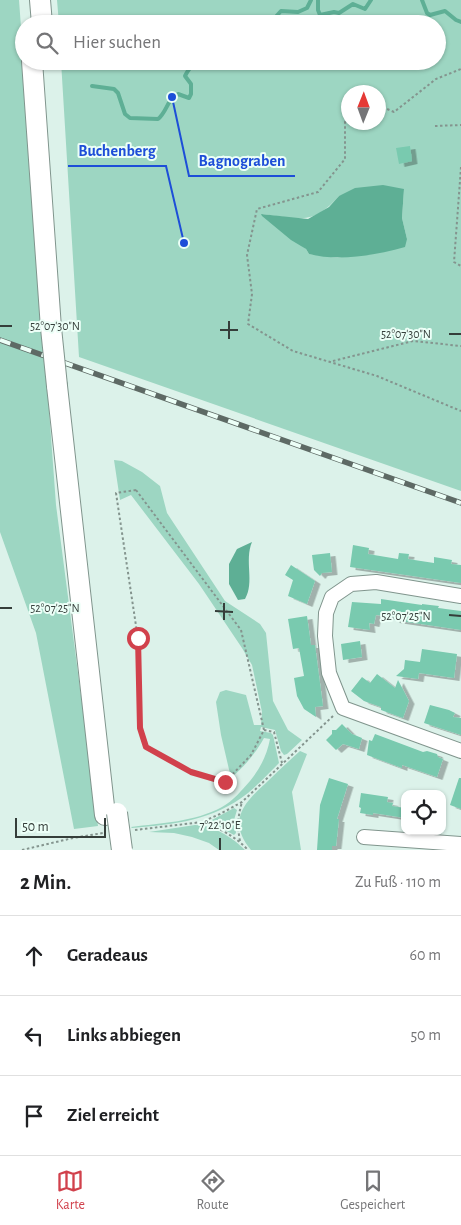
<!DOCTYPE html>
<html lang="de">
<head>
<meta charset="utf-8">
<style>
  body { margin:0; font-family:"Alegreya Sans",sans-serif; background:#f6f6f6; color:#202124 }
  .controls { position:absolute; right:15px; bottom:15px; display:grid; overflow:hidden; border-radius:10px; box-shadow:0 1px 4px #0004 }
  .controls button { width:45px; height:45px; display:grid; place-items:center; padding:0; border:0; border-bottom:1px solid #e0e0e0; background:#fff; color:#202124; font:25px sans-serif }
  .compass { position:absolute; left:341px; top:85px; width:45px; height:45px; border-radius:50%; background:#fff; box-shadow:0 1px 4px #0004; rotate:1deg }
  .scale { position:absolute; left:15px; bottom:12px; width:91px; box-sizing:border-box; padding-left:5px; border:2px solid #353e3a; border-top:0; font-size:14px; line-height:18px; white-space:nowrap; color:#353e3a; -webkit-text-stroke:4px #ecfff7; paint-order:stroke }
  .stop { position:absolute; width:15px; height:15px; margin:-11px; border:4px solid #d1414c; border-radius:50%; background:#fff }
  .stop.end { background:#d1414c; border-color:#fff; box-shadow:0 1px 5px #0008 }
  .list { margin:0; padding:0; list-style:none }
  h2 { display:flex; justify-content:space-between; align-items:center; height:65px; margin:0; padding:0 20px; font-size:21px }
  h2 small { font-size:16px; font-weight:400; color:#757577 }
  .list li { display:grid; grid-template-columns:32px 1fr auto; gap:15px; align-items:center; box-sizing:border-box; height:80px; padding:0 20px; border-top:1px solid #e0e0e0 }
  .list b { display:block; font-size:19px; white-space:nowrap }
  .list em { font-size:16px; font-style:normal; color:#757577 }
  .icon { flex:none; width:28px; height:28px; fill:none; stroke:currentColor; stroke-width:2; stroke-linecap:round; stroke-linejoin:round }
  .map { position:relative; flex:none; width:461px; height:850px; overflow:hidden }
  .search { position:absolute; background:#fff; box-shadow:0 1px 4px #0004; left:15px; right:15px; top:15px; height:55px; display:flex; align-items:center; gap:12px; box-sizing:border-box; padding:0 18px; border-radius:28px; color:#757577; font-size:19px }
  .sheet { height:305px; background:#fff }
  nav { display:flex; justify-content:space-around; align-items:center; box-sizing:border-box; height:70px; border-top:1px solid #e0e0e0; background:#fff; font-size:14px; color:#757577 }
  nav a { display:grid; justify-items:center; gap:2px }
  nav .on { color:#d1414c }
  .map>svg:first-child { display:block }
  .green { fill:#9dd6c2; fill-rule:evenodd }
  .water { fill:#5eaf95 }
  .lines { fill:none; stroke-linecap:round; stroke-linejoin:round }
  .stream { stroke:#5eaf95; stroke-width:4 }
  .building { fill:#79caaf; filter:url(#shadow) }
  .minor-casing { stroke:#80958d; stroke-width:16 }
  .highway-casing { stroke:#80958d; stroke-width:22 }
  .path { stroke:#84948e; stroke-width:2; stroke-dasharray:2.5 2.5; stroke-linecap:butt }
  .minor { stroke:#fff; stroke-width:14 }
  .highway { stroke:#fff; stroke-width:20 }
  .rail-casing { stroke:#5e6a65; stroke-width:5.5 }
  .rail { stroke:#ecfff7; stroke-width:4; stroke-dasharray:11; stroke-linecap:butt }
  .highway-bridge-casing { stroke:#80958d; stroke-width:22; stroke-linecap:butt }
  .highway-bridge { stroke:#fff; stroke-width:20 }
  .route { stroke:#d1414c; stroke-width:6 }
  .ticks { fill:none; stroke:#353e3a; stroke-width:2 }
  .ticks-label { font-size:12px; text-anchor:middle; fill:#353e3a; stroke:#ecfff7; stroke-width:4; stroke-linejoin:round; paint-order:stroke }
  .leader { fill:none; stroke:#1d4ed8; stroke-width:2 }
  .callout-dot { fill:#1d4ed8; stroke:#ecfff7; stroke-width:2 }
  .callout-label { font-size:16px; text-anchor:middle; font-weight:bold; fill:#1d4ed8; stroke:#ecfff7; stroke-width:4; stroke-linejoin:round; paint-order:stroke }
</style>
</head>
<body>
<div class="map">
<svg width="461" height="850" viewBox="0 0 461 850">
  <defs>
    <filter id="shadow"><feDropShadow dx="5.5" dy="3" stdDeviation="0" flood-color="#0004"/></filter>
  </defs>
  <rect width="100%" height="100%" fill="#dcf2ea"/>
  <g class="green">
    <polygon points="0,0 19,0 56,505 98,826 74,829 36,633 0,532"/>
    <path d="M57 0H461V491L79 357 61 61H437V24H59ZM348 92H378V122H348ZM404 189 402 218 407 239 338 258 309 254 306 249 262 214C299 218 311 227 339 196Z"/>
    <path d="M114 460 122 461 142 472 160 486 167 513 225 601 260 624 266 633 273 701 288 730 302 740 287 754 284 755 281 751 275 730 261 727 260 731 271 733 273 735 279 763C269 773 259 784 248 793 212 821 176 824 132 828L131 827C162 823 194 822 222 807 233 801 242 790 250 781 260 769 267 755 270 739L264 738C255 754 245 766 231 778L221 735 216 702 220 692 226 690 246 695 254 725H261L262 712 252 665 242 648 199 584 131 495 120 500Z"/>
    <path d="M300 751 307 754 292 792 301 850H251C226 820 245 802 268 781 278 771 289 761 300 751Z"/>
    <polygon points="234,808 237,810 234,820 236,833 234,835 210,822 210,821"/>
    <path d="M195 825C213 825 232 837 245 850H219L209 843 192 837 174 833 149 832Z"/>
  </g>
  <g class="water">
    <path d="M383 185 404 189 402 218 407 239 405 247C376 255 339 262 309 254L306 249 291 240 262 216 261 214 308 219 329 207 339 196 355 188Z"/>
    <path d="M252 542C244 561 255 582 245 599L238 600 229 584V564L237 549Z"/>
  </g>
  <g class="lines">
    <g class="stream">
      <polyline points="318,0 318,10 320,15 334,12 339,13 353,4 365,9 371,0"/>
      <polyline points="422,0 427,13 430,15 445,11 456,20 461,22"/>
      <polyline points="274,24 272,21 281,11 298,12 307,8 311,0"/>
      <path d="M92 86 114 89 118 93 125 114 130 118 158 119C167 112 167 99 178 94L189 98 191 94V84L185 76C189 68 191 66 200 65L203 62C215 65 225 65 237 61"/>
    </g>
  </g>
  <g class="building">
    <polygon points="410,146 412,161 399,164 396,148"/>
    <polygon points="353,545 369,548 368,554 398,559 399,553 409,554 408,559 434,563 434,557 452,560 451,564 461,565 461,583 350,567"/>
    <polygon points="330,553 332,572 322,573 320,576 314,570 312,555"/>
    <polygon points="291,565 315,581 307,604 288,596 293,580 285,575"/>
    <polygon points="381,599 422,605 422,604 430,605 439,606 438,608 461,611 461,630 394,620 394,617 376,615 374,624 369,623 370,630 348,627 352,602 381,604"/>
    <polygon points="307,616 311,645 315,645 323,706 315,707 316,717 304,709 297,696 294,678 304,676 299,648 293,649 288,619"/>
    <polygon points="360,641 362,657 343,660 341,644"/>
    <polygon points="422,649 457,654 454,678 419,673 418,679 396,676 404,669 405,660 420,662"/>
    <polygon points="377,674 395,688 398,680 409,701 403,718 381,710 381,707 364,701 351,691 362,677 370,683"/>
    <polygon points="430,705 449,710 455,713 453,717 461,718 461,735 424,723"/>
    <polygon points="342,724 352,734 362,738 359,749 343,744 336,750 326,740 332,734 332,730 336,730"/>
    <polygon points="375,734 423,752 427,751 437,754 438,757 443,759 437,777 402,765 402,768 367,755 369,740 372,741"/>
    <polygon points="329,778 348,784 337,819 339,819 336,846 332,846 332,850 317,850 320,805"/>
    <polygon points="459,778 461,778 461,809 450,805"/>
    <polygon points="361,793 388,797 387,802 393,803 392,806 405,808 405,818 373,813 373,815 360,813 361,808 359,807"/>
  </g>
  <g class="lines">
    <g class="minor-casing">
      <g id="minor">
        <polyline points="461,596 376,582 351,584 332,597 326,613 325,636 329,673 343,708 461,751"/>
        <polyline points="364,837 461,844"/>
      </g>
    </g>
    <g class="highway-casing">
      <g id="highway">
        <polyline points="40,0 42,24"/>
        <polyline points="32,61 51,328"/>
        <polyline points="57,386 105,815"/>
      </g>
    </g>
    <g class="path">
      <polyline points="378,105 394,112 436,79 461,69"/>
      <polyline points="348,117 345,122 345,159 318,192 257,209 247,255 252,294 248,324 293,351 377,376 461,411"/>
      <polyline points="435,126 461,125"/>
      <polyline points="461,167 454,262 461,266"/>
      <polyline points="333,361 413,341 461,346"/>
      <polygon points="136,490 241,630 264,730 251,755 225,782 191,773 146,747 139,728 138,639 116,493"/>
      <polyline points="264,730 274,732 282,763"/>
      <path d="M202 822C219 828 235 836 248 850"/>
      <polyline points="135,830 202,822 220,814 242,802 333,716"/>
      <path d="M240 841C237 826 238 816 242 802"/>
      <polyline points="22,850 73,838 103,833"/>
    </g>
    <use href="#minor" class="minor"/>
    <use href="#highway" class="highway"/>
    <g class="rail-casing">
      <polyline id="rail" points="0,340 461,503"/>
    </g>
    <use href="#rail" class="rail"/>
    <g class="highway-bridge-casing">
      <g id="highway-bridge">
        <polyline points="51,328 57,386"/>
        <polyline points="117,813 122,850"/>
      </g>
    </g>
    <use href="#highway-bridge" class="highway-bridge"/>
  </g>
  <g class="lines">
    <polyline class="route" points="138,638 140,728 146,747 191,772 225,782"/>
  </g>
  <path class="ticks" d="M0 326H12M220 330H238M449 334H461M229 339V321M0 608H12M215 611 233 612M449 615 461 616M224 620V603M220 850V838"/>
  <g class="ticks-label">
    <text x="55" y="330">52°07'30"N</text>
    <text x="406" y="338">52°07'30"N</text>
    <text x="55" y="612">52°07'25"N</text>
    <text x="406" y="620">52°07'25"N</text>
    <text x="220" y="829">7°22'10"E</text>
  </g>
  <path class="leader" d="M184 243L166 166H68M172 97L189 176H295"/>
  <g class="callout-dot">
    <circle cx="184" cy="243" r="5"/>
    <circle cx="172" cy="97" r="5"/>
  </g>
  <g class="callout-label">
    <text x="117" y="156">Buchenberg</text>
    <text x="242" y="166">Bagnograben</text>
  </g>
</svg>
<div class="controls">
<button><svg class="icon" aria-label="locate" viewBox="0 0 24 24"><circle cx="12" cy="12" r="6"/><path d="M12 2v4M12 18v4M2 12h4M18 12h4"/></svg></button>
</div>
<svg class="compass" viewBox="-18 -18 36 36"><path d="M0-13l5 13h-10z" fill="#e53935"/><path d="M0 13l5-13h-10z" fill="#757577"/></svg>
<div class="scale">50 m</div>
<div class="stop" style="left:138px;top:638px"></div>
<div class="stop end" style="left:225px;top:782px"></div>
<div class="search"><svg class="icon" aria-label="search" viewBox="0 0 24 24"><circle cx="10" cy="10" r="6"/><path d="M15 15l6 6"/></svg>Hier suchen</div>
</div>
<section class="sheet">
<h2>2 Min.<small>Zu Fuß · 110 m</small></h2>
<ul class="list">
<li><svg class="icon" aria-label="ahead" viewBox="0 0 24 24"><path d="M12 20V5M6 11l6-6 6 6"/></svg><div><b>Geradeaus</b></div><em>60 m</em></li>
<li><svg class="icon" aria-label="left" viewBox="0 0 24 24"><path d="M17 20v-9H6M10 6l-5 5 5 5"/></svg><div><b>Links abbiegen</b></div><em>50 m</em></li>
<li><svg class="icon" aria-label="arrive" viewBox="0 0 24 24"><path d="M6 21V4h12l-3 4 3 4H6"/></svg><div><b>Ziel erreicht</b></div></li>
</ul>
</section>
<nav>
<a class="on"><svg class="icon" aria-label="map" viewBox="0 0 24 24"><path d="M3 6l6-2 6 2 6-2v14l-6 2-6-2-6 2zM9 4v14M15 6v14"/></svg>Karte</a>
<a><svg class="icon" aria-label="directions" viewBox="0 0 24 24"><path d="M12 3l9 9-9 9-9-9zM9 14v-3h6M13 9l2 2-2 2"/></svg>Route</a>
<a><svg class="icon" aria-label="saved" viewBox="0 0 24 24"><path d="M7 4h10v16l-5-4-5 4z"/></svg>Gespeichert</a>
</nav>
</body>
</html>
